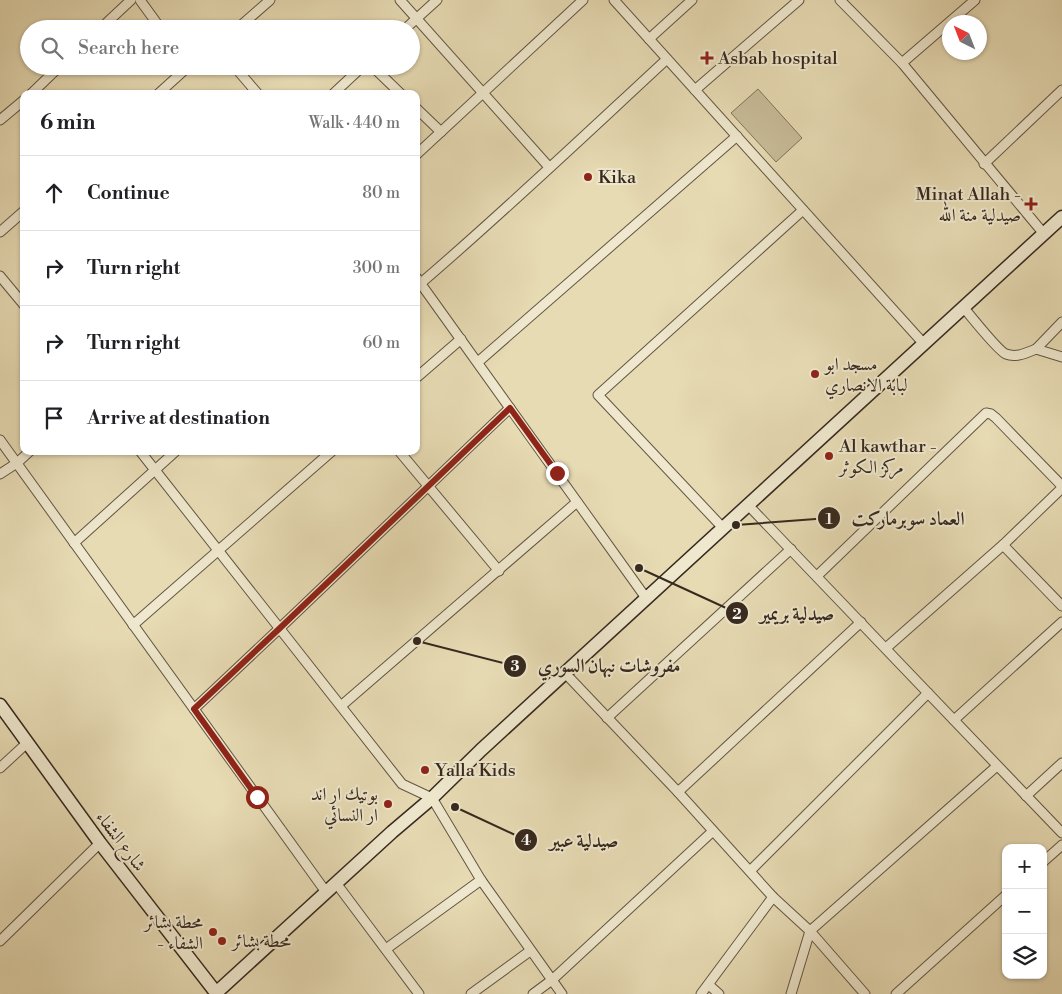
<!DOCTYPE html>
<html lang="en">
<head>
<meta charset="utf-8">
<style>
  body { margin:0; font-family:"Libre Bodoni",Amiri,serif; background:#f2f2f2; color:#202124 }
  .controls { position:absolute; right:15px; bottom:15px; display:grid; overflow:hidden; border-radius:10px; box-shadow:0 1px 4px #0004 }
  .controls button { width:45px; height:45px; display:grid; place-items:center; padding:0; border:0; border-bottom:1px solid #e0e0e0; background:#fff; color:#202124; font:25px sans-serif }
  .compass { position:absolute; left:942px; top:15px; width:45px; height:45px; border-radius:50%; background:#fff; box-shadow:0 1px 4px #0004; rotate:318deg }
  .stop { position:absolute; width:15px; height:15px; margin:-11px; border:4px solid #8f2418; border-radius:50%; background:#fff }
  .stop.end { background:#8f2418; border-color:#fff; box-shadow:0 1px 5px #0008 }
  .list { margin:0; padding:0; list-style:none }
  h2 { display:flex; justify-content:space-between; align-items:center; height:65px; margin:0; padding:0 20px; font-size:21px }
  h2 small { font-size:16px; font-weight:400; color:#757577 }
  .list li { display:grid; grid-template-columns:32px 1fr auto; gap:15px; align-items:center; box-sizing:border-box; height:75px; padding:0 20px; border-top:1px solid #e0e0e0 }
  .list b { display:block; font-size:19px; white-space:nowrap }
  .list em { font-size:16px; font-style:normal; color:#757577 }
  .icon { flex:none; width:28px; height:28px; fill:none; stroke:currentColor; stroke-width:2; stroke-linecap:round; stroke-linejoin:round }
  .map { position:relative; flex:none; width:1062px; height:994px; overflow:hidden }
  .search { position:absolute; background:#fff; box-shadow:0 1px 4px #0004; left:20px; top:20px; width:400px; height:55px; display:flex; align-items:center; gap:12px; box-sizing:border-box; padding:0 18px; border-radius:28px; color:#757577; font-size:19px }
  .panel { position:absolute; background:#fff; box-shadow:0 1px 4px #0004; left:20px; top:90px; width:400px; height:365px; border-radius:10px }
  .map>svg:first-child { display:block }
  .green { fill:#c9bd9a; stroke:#80735c }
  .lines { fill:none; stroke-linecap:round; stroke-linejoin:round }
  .street-casing { stroke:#625644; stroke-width:11 }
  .secondary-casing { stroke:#36291e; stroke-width:15 }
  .street { stroke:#efe8ce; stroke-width:9 }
  .secondary { stroke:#efe8ce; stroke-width:12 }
  .route { stroke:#8f2418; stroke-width:6 }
  .poi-dot { fill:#8f2418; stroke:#efe8ce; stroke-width:2 }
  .labels { text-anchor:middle; stroke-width:4; stroke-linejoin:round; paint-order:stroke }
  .poi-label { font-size:18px; fill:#36291e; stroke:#efe8ce; text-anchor:start }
  .street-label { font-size:18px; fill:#36291e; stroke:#efe8ce }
  .leader { fill:none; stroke:#36291e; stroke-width:2 }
  .callout-dot { fill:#36291e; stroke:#efe8ce; stroke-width:2 }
  .mark-label { font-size:15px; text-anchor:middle; font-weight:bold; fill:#fff }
  .callout-label { font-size:19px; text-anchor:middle; font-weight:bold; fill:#36291e; stroke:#efe8ce; stroke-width:4; stroke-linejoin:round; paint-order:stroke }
</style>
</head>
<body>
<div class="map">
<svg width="1062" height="994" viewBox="0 0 1062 994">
  <rect width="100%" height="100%" fill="#e7dbb4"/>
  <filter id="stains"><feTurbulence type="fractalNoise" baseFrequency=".004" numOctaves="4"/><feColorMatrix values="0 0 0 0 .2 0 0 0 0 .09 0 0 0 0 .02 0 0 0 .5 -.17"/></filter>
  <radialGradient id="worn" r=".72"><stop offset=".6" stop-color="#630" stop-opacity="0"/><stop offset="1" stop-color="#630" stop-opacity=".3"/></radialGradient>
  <polygon class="green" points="758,89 802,138 776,162 731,113"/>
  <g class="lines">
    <g class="street-casing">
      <g id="street">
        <polyline points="140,0 161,29"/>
        <polyline points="400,0 549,167"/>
        <polyline points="614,0 924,344"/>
        <polyline points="840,0 902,63 1044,234"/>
        <polyline points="100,29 131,0"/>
        <polyline points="237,29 270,0"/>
        <polyline points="405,29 437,0"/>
        <polyline points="649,39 692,0"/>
        <polyline points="902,63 975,0"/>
        <polyline points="234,66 258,94"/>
        <polyline points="372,66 401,94"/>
        <polyline points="695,90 799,0"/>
        <polyline points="31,94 60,66"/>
        <polyline points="158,94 189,66"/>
        <polyline points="333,94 363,66"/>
        <polyline points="416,108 441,132"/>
        <polyline points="0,120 24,100"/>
        <polyline points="416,155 583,0"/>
        <polyline points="984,164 1062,90"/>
        <polyline points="0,232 24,211"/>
        <polyline points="0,276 24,305"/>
        <polyline points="416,277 646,598"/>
        <path d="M421 283C505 211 586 134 667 59"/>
        <path d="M963 307C971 316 998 351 1006 354 1016 358 1026 353 1036 349L1062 357"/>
        <polyline points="1036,349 1062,322"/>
        <polyline points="478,362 737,136"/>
        <polyline points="416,378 461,339"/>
        <polyline points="0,440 326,892"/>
        <polyline points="140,451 402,784 432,798 481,880 562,994"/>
        <polyline points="399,451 499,571"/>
        <polyline points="0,474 17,463 30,451"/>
        <polyline points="748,505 1062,833"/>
        <polyline points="723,528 598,395 803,210"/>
        <polyline points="74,543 176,451"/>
        <polyline points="1003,545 1062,606"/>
        <polyline points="817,576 986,413 991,414 996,418 1062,486"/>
        <polyline points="133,625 332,451"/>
        <polyline points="886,648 1003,545 1062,488"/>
        <polyline points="565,673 678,792 773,897 810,931 865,994"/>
        <polyline points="341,706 577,502"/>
        <polyline points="194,709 280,628 510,408"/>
        <polyline points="607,718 791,549"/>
        <polyline points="954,720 1062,622"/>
        <polyline points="0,768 27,743"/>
        <polyline points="678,792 861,622"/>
        <polyline points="1026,796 1062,763"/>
        <polyline points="1043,862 1062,845"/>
        <polyline points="750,871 928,693"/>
        <polyline points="336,883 419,994"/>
        <polyline points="0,941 100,843"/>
        <polyline points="386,949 481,880"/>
        <polyline points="709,985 719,994"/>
        <polyline points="471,994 530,951"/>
        <polyline points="533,994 552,980 713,831"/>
        <polyline points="701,994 773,897"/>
        <polyline points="791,994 810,931 997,766"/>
        <polyline points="896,994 1006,895"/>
      </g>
    </g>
    <g class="secondary-casing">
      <g id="secondary">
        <polyline points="0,705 100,843 217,994"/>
        <polyline points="216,993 392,832 432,798 481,750 1062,217"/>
      </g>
    </g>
    <use href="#street" class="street"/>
    <use href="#secondary" class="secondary"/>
  </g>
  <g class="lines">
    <polyline class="route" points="257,797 194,709 280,628 510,408 557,473"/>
  </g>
  <g class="poi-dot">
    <path d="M704.5 50.5h5v5h5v5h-5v5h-5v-5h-5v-5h5z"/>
    <circle cx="588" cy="177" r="5"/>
    <path d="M1028.5 196.5h5v5h5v5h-5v5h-5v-5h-5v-5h5z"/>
    <circle cx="815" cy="374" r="5"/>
    <circle cx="829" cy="456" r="5"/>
    <circle cx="425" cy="770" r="5"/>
    <circle cx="388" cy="804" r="5"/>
    <circle cx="213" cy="932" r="5"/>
    <circle cx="222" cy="941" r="5"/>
  </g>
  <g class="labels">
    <g class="poi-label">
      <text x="718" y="64">Asbab hospital</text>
      <text x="598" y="183">Kika</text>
      <text x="1021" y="200" text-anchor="end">Minat Allah -<tspan x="1021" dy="21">صيدلية منة الله</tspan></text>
      <text x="825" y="370">مسجد ابو<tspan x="825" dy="21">لبابة الانصاري</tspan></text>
      <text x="839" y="452">Al kawthar -<tspan x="839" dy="21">مركز الكوثر</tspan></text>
      <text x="435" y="776">Yalla Kids</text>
      <text x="378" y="800" text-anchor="end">بوتيك ار اند<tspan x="378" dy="21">ار النسائي</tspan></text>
      <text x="203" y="928" text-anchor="end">محطة بشائر<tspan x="203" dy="21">- الشفاء</tspan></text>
      <text x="232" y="947">محطة بشائر</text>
    </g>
    <g class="street-label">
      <text transform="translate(121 841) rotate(53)" y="6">شارع الشفاء</text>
    </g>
  </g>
  <path class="leader" d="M736 525L829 518M639 568L737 613M417 641L515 666M455 807L526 840"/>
  <g class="callout-dot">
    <circle cx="736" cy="525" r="5"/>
    <circle cx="639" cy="568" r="5"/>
    <circle cx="417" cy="641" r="5"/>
    <circle cx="455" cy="807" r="5"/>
    <circle cx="829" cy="518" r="12"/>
    <circle cx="737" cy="613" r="12"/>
    <circle cx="515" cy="666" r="12"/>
    <circle cx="526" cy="840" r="12"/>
  </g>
  <g class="mark-label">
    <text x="829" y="524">1</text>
    <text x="737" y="619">2</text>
    <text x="515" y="671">3</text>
    <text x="526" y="845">4</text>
  </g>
  <g class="callout-label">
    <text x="908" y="525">العماد سوبرماركت</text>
    <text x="797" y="620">صيدلية بريمير</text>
    <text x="609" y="672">مفروشات نبهان السوري</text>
    <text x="584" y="847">صيدلية عبير</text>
  </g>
  <rect width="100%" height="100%" filter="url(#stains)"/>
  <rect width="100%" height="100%" fill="url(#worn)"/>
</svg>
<div class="controls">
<button>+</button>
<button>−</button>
<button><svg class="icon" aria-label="layers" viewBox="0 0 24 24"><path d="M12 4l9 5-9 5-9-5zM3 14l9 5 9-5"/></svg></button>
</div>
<svg class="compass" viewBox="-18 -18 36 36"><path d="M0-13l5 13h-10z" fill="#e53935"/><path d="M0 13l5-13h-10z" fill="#757577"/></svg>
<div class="stop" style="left:257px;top:797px"></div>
<div class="stop end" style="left:557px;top:473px"></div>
<div class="search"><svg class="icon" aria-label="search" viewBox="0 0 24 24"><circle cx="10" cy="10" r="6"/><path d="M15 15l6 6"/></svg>Search here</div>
<section class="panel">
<h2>6 min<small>Walk · 440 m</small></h2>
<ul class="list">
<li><svg class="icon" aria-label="ahead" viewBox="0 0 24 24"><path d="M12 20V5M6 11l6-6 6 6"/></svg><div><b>Continue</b></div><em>80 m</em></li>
<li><svg class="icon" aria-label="right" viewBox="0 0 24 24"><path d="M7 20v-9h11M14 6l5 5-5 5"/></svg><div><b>Turn right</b></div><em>300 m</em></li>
<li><svg class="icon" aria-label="right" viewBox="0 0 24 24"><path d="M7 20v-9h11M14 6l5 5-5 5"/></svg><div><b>Turn right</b></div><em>60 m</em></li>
<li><svg class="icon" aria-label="arrive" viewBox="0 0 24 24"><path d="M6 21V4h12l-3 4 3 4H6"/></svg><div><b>Arrive at destination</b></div></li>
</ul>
</section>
</div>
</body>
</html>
